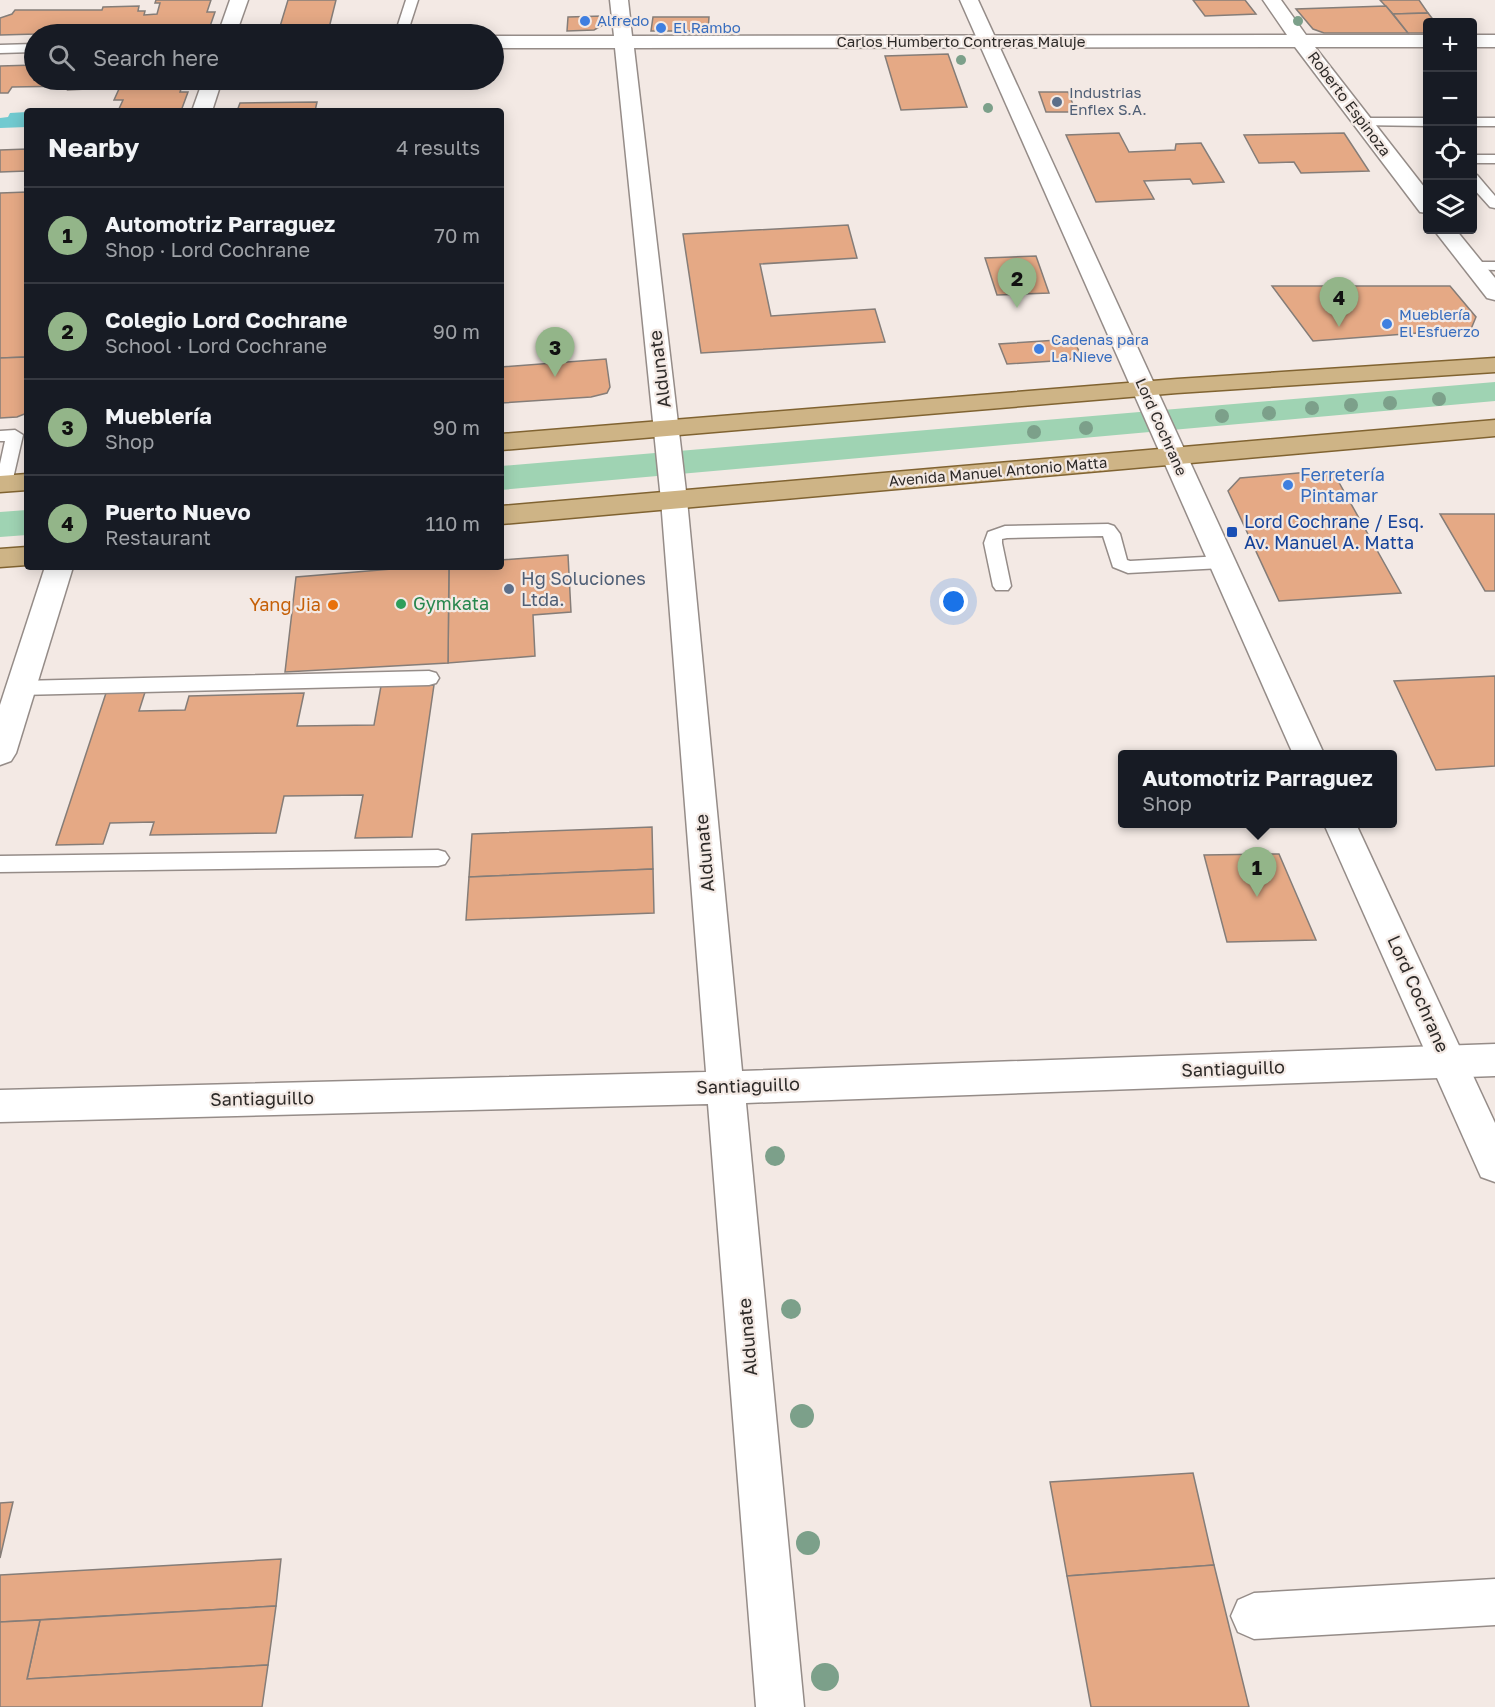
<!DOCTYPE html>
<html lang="en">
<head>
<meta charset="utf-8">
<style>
  body { margin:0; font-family:"Golos Text",sans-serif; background:#242831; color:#f1f3f6 }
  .controls { position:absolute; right:18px; top:18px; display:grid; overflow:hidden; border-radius:6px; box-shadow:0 3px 15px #0003 }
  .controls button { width:54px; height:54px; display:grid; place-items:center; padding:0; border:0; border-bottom:2px solid #363941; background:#171b24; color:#f1f3f6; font:30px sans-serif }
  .you { position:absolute; left:954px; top:602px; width:21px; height:21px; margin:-15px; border:4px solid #fff; border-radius:50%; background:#1a73e8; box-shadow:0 0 0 9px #1a73e833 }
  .badge { display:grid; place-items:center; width:39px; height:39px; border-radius:50%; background:#93b589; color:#111; font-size:20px; font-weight:700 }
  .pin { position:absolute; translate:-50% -50px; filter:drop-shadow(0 2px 3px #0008) }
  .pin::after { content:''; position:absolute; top:32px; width:21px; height:18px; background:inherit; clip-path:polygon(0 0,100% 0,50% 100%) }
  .popup { position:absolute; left:1118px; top:750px; width:279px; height:78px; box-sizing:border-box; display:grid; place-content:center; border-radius:6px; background:#171b24; filter:drop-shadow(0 2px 4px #0005); font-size:20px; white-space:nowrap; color:#9ea1a6 }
  .popup b { font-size:22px; color:#f1f3f6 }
  .popup::after { content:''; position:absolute; left:50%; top:100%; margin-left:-12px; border:12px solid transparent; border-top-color:#171b24 }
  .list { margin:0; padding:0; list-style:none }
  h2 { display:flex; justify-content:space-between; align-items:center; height:78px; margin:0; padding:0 24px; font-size:26px }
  h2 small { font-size:20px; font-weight:400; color:#9ea1a6 }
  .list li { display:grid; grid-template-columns:39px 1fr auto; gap:18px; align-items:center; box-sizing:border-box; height:96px; padding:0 24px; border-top:2px solid #363941 }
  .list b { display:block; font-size:22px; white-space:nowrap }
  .list p { margin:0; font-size:20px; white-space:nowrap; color:#9ea1a6 }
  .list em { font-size:20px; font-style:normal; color:#9ea1a6 }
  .icon { flex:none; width:33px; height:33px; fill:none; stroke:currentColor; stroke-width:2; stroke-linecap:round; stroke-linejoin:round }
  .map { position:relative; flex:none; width:1495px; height:1707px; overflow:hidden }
  .search { position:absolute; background:#171b24; box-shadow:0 3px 15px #0003; left:24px; top:24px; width:480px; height:66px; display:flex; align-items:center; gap:15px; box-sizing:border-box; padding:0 21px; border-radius:33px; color:#9ea1a6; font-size:22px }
  .panel { position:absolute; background:#171b24; box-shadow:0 3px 15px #0003; left:24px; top:108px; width:480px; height:462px; border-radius:6px }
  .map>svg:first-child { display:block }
  .green { fill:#9fd3b3 }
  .water { fill:#71cad0 }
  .building { fill:#e5a985; stroke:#857d78; stroke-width:1.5 }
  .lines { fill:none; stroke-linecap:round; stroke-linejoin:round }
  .service-casing { stroke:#958c88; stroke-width:3 }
  .minor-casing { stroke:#958c88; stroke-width:3 }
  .tertiary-casing { stroke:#958c88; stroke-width:3 }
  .primary-casing { stroke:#806331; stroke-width:3 }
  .service { fill:#fff; fill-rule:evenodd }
  .minor { fill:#fff; fill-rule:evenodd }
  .tertiary { fill:#fff; fill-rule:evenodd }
  .primary { fill:#ceb486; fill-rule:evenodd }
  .tree { fill:#7ca08a }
  .shop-dot { fill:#3f7fe0; stroke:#f3e9e4; stroke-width:2 }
  .service-dot { fill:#5c6f8a; stroke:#f3e9e4; stroke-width:2 }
  .transit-dot { fill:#1a4fb4; stroke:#f3e9e4; stroke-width:2 }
  .leisure-dot { fill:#2e9e5b; stroke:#f3e9e4; stroke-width:2 }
  .food-dot { fill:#e8710a; stroke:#f3e9e4; stroke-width:2 }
  .labels { text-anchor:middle; stroke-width:4.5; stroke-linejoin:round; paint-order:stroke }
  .far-shop-label { font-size:15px; fill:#366cbe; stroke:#f3e9e4; text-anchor:start }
  .far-street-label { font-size:15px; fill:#2d2a28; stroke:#f3e9e4 }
  .far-service-label { font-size:15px; fill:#4e5e75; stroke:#f3e9e4; text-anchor:start }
  .street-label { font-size:18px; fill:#2d2a28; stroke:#f3e9e4 }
  .shop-label { font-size:18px; fill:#366cbe; stroke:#f3e9e4; text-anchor:start }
  .transit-label { font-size:18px; fill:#164399; stroke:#f3e9e4; text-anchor:start }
  .service-label { font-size:18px; fill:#4e5e75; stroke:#f3e9e4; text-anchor:start }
  .leisure-label { font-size:18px; fill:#27864d; stroke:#f3e9e4; text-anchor:start }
  .food-label { font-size:18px; fill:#c56008; stroke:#f3e9e4; text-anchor:end }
</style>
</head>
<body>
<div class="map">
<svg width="1495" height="1707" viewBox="0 0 1495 1707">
  <rect width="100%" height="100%" fill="#f3e9e4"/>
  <g class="green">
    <polygon points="1495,382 1495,401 501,490 501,466"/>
    <polygon points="27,510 27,535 0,537 0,512"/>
  </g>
  <polygon class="water" points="27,112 27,127 0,128 0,118 8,117 10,113"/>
  <g class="building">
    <polygon points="156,0 211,0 207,12 215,12 208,32 174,34 176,31 171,32 173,26 138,27 137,31 95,32 97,29 39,30 37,34 0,35 0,18 12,14 15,10 102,10 103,7 139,6 138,11 145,11 144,15 157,14 160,3 155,3"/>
    <polygon points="288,0 336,0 328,32 278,33"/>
    <polygon points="1193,0 1245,0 1256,14 1205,16"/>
    <polygon points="1380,0 1419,0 1428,13 1393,14"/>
    <polygon points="1386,6 1408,33 1324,33 1313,29 1296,9"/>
    <polygon points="1428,13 1435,22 1428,22 1428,33 1408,33 1393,14"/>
    <polygon points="603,16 603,25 594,30 567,31 568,17"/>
    <polygon points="653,17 709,17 708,31 651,31"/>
    <polygon points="948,54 967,107 901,110 885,56"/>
    <polygon points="34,65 34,80 117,80 111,81 108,88 68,90 71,86 12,87 8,93 0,93 0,66"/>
    <polygon points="132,80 184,80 180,92 188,92 181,111 118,111 123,100 114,100 119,89 128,89"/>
    <polygon points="1039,92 1068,92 1076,112 1046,112"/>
    <polygon points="317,102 315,111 237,111 240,103"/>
    <polygon points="1119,133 1129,152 1175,150 1176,144 1201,143 1224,182 1193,184 1190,179 1144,181 1154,199 1096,202 1066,135"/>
    <polygon points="1344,133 1369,171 1301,173 1294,162 1259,163 1244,135"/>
    <polygon points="27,149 27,175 27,171 0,172 0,150"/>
    <polygon points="27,192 27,357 0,358 0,193"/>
    <polygon points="848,225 857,258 760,264 771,316 875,309 885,342 701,353 683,234"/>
    <polygon points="1036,256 1049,293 997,295 985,258"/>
    <polygon points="1272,286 1450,286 1476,317 1471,329 1313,341"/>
    <polygon points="1073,339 1080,353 1069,360 1007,364 999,344"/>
    <polygon points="27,357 27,413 17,417 0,418 0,358"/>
    <polygon points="606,359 610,387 607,393 591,397 501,403 501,367"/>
    <polygon points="1332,470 1401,593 1279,601 1228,491 1240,478"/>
    <polygon points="1440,514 1495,514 1495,591 1485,591"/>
    <polygon points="568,555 571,612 533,615 535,656 448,663 449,567 501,567 501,560"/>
    <polygon points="416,567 449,567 448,663 285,672 296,577"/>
    <polygon points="1495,676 1495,766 1436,770 1394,681"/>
    <polygon points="434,685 412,837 355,838 363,795 284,796 276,833 150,835 154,822 110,823 103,844 56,845 107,690 146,689 139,711 185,710 189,696 304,693 297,726 374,725 381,686"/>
    <polygon points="652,827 653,869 469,877 472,834"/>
    <polygon points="1279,854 1316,940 1227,942 1204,855"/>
    <polygon points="653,869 654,913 466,920 469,877"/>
    <polygon points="1193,1473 1214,1565 1067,1576 1050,1482"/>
    <polygon points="13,1502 0,1558 0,1503"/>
    <polygon points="281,1559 276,1606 0,1622 0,1575"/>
    <polygon points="1214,1565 1249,1707 1091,1707 1067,1576"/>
    <polygon points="276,1606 268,1665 27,1679 40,1620"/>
    <polygon points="40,1620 27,1679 268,1665 262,1707 0,1707 0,1622"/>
  </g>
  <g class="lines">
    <g class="service-casing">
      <g id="service">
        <polygon points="406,0 418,0 407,34 395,34"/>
        <polygon points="34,44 34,52 0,53 0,45"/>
        <polygon points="1362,118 1428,118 1428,126 1357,125 1356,122"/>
        <rect x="1472" y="118" width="23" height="8"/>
        <rect x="1472" y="155" width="23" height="8"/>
        <polygon points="1472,174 1477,175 1495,196 1495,208 1490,207 1472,187"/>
        <polygon points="1473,262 1495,262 1495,270 1468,269 1466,266"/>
        <polygon points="15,430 23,435 12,483 10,487 0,487 0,464 5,441 0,441 0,431"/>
        <polygon points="1108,524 1114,526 1120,534 1127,560 1130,561 1222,556 1228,558 1231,562 1228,566 1222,568 1128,573 1113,567 1103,536 1007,538 1002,539 1002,543 1011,586 1008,590 996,590 993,586 984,543 988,532 1005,526"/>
        <polygon points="429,671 436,673 439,678 436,683 429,685 20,695 13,693 10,688 13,683 20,681"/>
        <polygon points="438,850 445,852 449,858 445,864 438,866 0,872 0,856"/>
      </g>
    </g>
    <g class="minor-casing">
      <g id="minor">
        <polygon points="610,0 628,0 632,36 1287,35 1263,0 1281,0 1306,35 1428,35 1428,47 1315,47 1428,192 1428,213 1420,212 1295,47 634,48 687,500 742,1071 1495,1044 1495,1076 746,1103 804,1707 756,1707 708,1104 0,1122 0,1090 706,1072 661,500 615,48 494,48 494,36 614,36"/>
        <rect x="1472" y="35" width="23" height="12"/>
        <polygon points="1434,230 1456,230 1495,278 1495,300 1487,298"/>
        <polygon points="1495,1579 1495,1625 1254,1639 1238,1632 1231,1616 1238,1600 1254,1593"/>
      </g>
    </g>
    <g class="tertiary-casing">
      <g id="tertiary">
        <polygon points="230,0 248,0 236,34 218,34"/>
        <polygon points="960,0 978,0 1324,754 1293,754"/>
        <polygon points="203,80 222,80 212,111 192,111"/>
        <polygon points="45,567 73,567 16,753 11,761 0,765 0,705"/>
        <polygon points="1324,824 1356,824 1495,1123 1495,1182 1481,1177"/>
      </g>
    </g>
    <g class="primary-casing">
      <g id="primary">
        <polygon points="1495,358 1495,372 1177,393 501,450 501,434 1177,379"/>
        <polygon points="1495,420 1495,436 501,524 501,506"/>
        <polygon points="27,474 27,490 0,492 0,476"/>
        <polygon points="27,547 27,565 0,567 0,549"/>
      </g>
    </g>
    <use href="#service" class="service"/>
    <use href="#minor" class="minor"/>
    <use href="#tertiary" class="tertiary"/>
    <use href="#primary" class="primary"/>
  </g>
  <g class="tree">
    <circle cx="1298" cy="21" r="5"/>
    <circle cx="961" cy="60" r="5"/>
    <circle cx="988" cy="108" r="5"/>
    <circle cx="1439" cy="399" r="7"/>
    <circle cx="1390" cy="403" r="7"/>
    <circle cx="1351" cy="405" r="7"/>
    <circle cx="1312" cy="408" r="7"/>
    <circle cx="1269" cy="413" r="7"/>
    <circle cx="1222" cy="416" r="7"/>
    <circle cx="1086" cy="428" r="7"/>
    <circle cx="1034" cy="432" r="7"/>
    <circle cx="775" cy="1156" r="10"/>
    <circle cx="791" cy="1309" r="10"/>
    <circle cx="802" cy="1416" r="12"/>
    <circle cx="808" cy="1543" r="12"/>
    <circle cx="825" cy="1677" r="14"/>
  </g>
  <g class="shop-dot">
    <circle cx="585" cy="21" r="6"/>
    <circle cx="661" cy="28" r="6"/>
    <circle cx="1387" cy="324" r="6"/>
    <circle cx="1039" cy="349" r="6"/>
    <circle cx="1288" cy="485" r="6"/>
  </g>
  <g class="service-dot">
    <circle cx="1057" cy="102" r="6"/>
    <circle cx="509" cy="589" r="6"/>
  </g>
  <rect class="transit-dot" x="1226" y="526" width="12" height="12" rx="3"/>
  <circle class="leisure-dot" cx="401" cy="604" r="6"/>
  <circle class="food-dot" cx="333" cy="605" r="6"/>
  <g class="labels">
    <g class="far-shop-label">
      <text x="597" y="26">Alfredo</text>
      <text x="673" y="33">El Rambo</text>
      <text x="1399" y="320">Mueblería<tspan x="1399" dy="17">El Esfuerzo</tspan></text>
      <text x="1051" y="345">Cadenas para<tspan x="1051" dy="17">La Nieve</tspan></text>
    </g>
    <g class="far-street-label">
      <text x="961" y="47">Carlos Humberto Contreras Maluje</text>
      <text transform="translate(1349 104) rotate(53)" y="5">Roberto Espinoza</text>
      <text transform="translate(1161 427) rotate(66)" y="5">Lord Cochrane</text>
      <text transform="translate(998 472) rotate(-5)" y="5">Avenida Manuel Antonio Matta</text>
    </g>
    <g class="far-service-label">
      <text x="1069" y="98">Industrias<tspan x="1069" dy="17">Enflex S.A.</tspan></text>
    </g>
    <g class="street-label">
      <text transform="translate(660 369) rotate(-97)" y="6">Aldunate</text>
      <text transform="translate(705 853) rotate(-95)" y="6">Aldunate</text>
      <text transform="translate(1418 994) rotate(66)" y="6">Lord Cochrane</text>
      <text transform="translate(1233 1069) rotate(-2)" y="6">Santiaguillo</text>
      <text transform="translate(748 1086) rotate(-2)" y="6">Santiaguillo</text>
      <text transform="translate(262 1099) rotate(-1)" y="6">Santiaguillo</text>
      <text transform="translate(748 1337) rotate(-95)" y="6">Aldunate</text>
    </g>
    <g class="shop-label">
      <text x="1300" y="481">Ferretería<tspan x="1300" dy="21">Pintamar</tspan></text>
    </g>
    <g class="transit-label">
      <text x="1244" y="528">Lord Cochrane / Esq.<tspan x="1244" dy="21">Av. Manuel A. Matta</tspan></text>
    </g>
    <g class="service-label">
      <text x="521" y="585">Hg Soluciones<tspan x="521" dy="21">Ltda.</tspan></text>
    </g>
    <g class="leisure-label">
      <text x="413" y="610">Gymkata</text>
    </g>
    <g class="food-label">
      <text x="321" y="611">Yang Jia</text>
    </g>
  </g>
</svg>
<div class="controls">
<button>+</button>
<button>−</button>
<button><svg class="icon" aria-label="locate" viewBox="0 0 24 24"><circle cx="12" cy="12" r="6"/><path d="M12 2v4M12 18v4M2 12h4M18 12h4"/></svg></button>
<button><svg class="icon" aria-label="layers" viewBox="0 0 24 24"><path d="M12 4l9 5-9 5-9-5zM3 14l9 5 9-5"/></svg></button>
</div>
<div class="you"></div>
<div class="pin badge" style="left:1257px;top:897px">1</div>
<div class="popup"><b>Automotriz Parraguez</b>Shop</div>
<div class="pin badge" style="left:1017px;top:308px">2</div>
<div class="pin badge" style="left:555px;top:377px">3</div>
<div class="pin badge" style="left:1339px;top:327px">4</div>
<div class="search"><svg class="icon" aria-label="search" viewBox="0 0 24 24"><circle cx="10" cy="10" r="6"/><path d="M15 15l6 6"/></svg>Search here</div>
<section class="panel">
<h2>Nearby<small>4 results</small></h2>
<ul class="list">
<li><span class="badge">1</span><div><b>Automotriz Parraguez</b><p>Shop · Lord Cochrane</p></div><em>70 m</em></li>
<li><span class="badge">2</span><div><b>Colegio Lord Cochrane</b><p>School · Lord Cochrane</p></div><em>90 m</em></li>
<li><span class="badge">3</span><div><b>Mueblería</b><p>Shop</p></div><em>90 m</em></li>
<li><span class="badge">4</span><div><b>Puerto Nuevo</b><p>Restaurant</p></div><em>110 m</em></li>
</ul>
</section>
</div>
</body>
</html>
